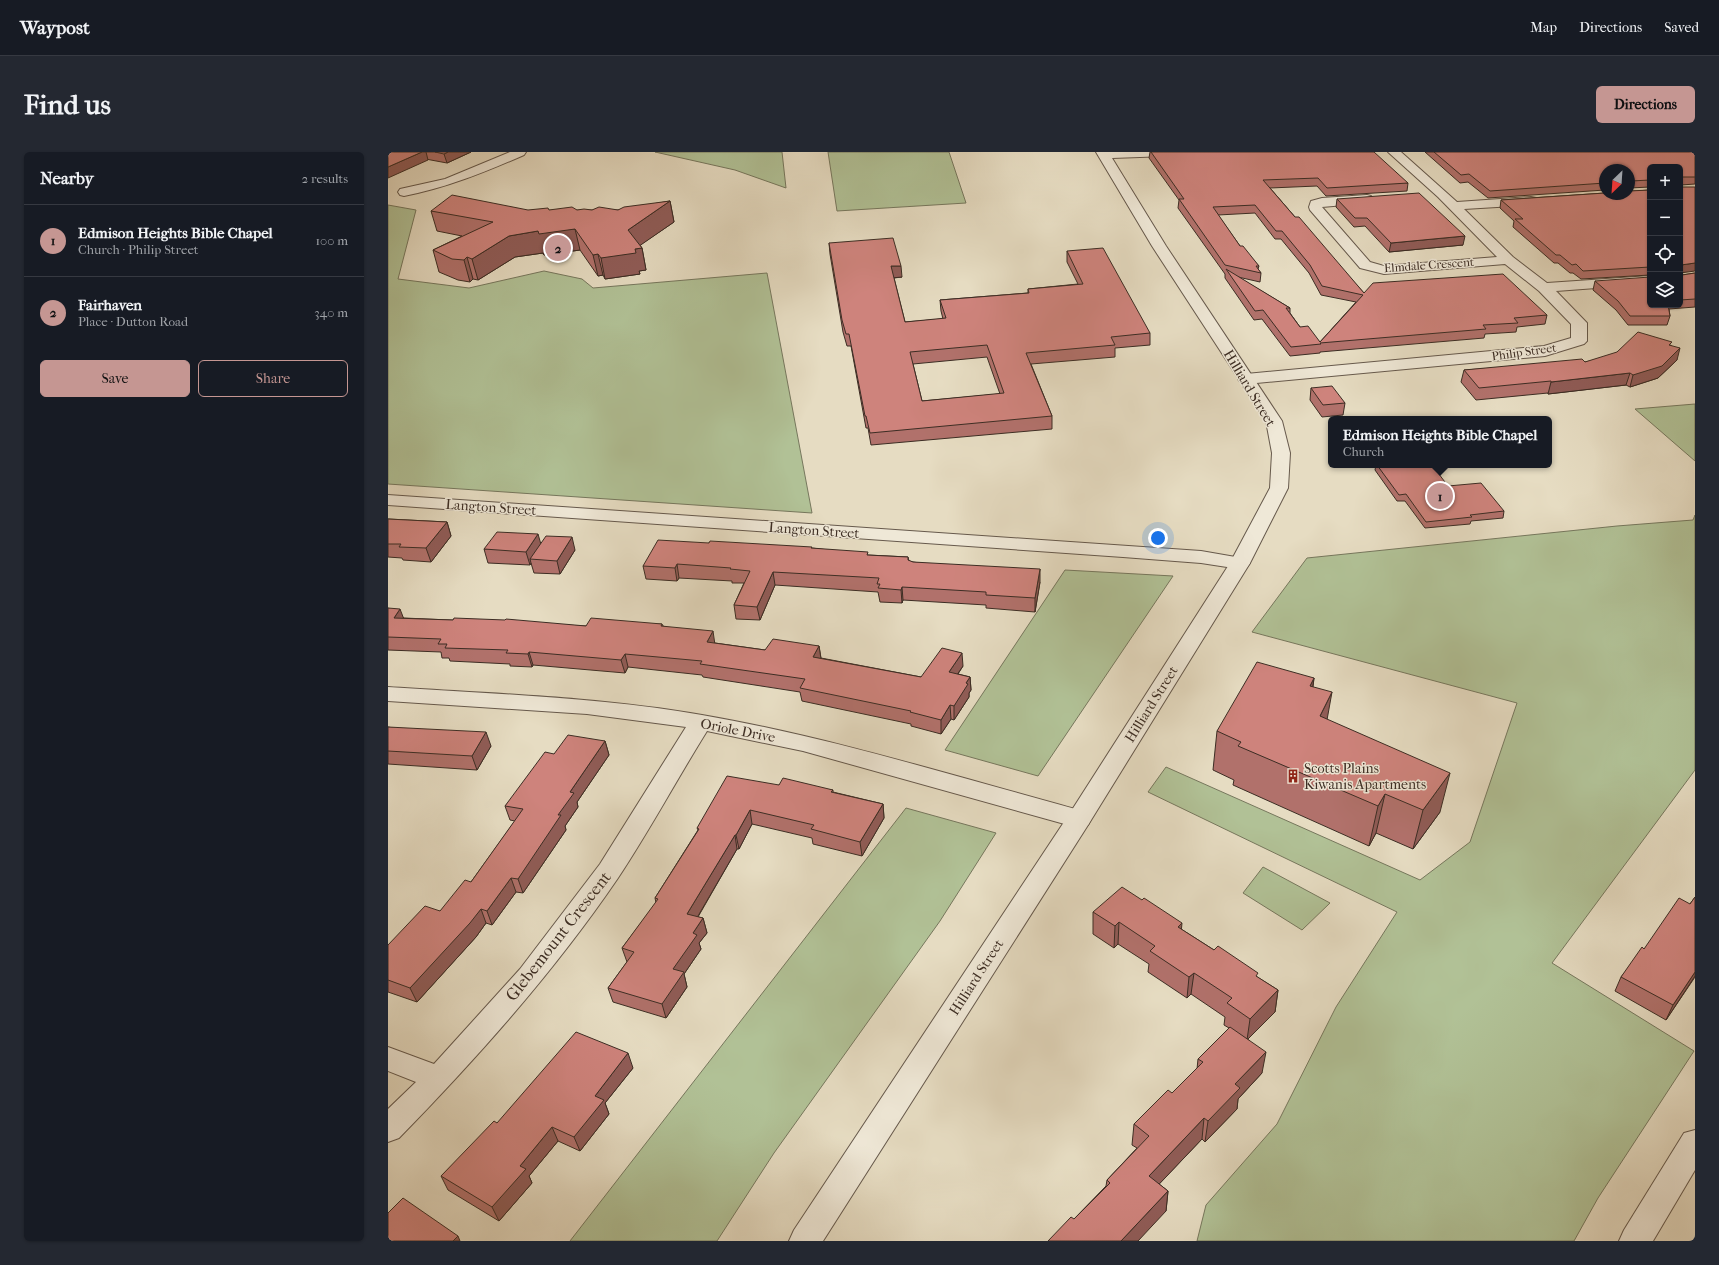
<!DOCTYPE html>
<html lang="en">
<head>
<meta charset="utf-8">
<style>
  body { margin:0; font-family:"IM FELL French Canon",serif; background:#242831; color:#f1f3f6 }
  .controls { position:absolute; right:12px; top:12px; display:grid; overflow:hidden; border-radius:6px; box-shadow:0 1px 3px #0004 }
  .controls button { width:36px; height:36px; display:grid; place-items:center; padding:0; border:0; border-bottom:1px solid #363941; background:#171b24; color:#f1f3f6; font:20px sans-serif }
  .compass { position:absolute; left:1211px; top:12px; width:36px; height:36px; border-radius:50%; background:#171b24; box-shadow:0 1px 3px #0004; rotate:205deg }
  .you { position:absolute; left:770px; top:386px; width:14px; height:14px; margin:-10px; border:3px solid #fff; border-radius:50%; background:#1a73e8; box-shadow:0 0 0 6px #1a73e833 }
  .badge { display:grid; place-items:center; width:26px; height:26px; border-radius:50%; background:#c59692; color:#111; font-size:13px; font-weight:700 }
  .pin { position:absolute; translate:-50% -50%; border:2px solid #fff; box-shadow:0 1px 4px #0006 }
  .popup { position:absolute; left:940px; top:264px; width:224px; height:52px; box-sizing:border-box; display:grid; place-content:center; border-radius:6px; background:#171b24; filter:drop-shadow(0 1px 3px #0005); font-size:13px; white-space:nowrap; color:#9ea1a6 }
  .popup b { font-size:15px; color:#f1f3f6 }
  .popup::after { content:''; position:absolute; left:50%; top:100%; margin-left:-8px; border:8px solid transparent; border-top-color:#171b24 }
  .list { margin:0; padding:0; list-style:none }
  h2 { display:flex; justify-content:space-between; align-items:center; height:52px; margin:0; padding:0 16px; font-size:17px }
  h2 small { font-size:13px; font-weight:400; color:#9ea1a6 }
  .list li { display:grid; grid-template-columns:26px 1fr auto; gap:12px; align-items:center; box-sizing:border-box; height:72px; padding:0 16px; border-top:1px solid #363941 }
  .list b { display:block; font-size:15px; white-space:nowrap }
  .list p { margin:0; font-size:13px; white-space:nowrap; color:#9ea1a6 }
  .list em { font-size:13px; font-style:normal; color:#9ea1a6 }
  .actions { display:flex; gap:8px; padding:12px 16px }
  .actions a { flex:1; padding:9px 0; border:1px solid #c59692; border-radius:6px; text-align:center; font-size:14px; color:#c59692 }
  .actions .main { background:#c59692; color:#111 }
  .icon { flex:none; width:22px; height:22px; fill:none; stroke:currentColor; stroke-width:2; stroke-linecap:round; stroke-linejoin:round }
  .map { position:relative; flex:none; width:1307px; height:1089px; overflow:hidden; border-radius:6px }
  header { display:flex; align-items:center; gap:24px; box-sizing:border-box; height:56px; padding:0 20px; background:#171b24; border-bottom:1px solid #363941 }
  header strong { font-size:19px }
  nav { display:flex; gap:22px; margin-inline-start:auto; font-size:14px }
  .intro { display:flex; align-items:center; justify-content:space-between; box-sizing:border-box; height:96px; padding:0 24px }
  h1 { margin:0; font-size:28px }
  .button { padding:10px 18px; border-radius:6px; background:#c59692; color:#111; font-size:14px; font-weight:700 }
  main { display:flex; gap:24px; padding:0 24px }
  aside { flex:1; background:#171b24; border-radius:6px; box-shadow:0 1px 3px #0004 }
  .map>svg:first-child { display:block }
  .green { fill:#b1c196; stroke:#76775d }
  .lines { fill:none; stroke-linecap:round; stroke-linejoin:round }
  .minor-casing { stroke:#66594c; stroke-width:2 }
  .tertiary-casing { stroke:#66594c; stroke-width:2 }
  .minor { fill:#efe8d7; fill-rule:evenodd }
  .tertiary { fill:#efe8d7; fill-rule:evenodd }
  .wall { fill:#b1716b; stroke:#3c2d24; fill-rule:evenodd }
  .shaded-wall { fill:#905c57; stroke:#3c2d24 }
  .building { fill:#ce837c; stroke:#3c2d24; fill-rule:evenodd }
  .labels { text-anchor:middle; stroke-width:3; stroke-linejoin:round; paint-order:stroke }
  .far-street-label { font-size:12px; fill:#3c2d24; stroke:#efe8d7 }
  .street-label { font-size:14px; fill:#3c2d24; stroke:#efe8d7 }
  .poi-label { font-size:14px; fill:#3c2d24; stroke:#efe8d7; text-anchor:start }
  .near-street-label { font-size:17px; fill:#3c2d24; stroke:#efe8d7 }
</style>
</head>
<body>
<header>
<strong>Waypost</strong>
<nav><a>Map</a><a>Directions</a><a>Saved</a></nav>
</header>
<div class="intro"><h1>Find us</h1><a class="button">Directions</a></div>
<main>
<aside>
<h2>Nearby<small>2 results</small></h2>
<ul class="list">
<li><span class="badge">1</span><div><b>Edmison Heights Bible Chapel</b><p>Church · Philip Street</p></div><em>100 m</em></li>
<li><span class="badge">2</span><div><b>Fairhaven</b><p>Place · Dutton Road</p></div><em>340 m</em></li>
</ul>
<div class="actions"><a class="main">Save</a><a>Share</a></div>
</aside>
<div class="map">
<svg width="1307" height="1089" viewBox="0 0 1307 1089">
  <rect width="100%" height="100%" fill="#e6dcc2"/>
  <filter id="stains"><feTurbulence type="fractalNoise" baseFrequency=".005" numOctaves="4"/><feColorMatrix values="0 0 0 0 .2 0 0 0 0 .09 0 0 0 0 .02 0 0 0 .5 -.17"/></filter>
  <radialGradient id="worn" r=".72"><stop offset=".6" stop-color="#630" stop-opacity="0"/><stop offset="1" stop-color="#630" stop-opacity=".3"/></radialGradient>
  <g class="green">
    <polygon points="267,0 394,0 398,36 347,18"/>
    <polygon points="440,0 561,0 578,51 449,59"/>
    <polygon points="0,53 28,58 10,127 81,136 156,119 194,127 205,136 379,121 424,361 0,332"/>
    <polygon points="1307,252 1307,309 1247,257"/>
    <polygon points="1307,363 1307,618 1164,811 1306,899 1210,1046 1186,1089 809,1089 818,1053 889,972 948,855 1009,760 760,640 778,615 1032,728 1082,690 1129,551 864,480 919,406 1229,374 1305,368"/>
    <polygon points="677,418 785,424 650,624 557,598"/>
    <polygon points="518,656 608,681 552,769 386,1001 329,1089 182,1089"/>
    <polygon points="875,715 942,751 914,778 855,741"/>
  </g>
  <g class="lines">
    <g class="minor-casing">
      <g id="minor">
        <path d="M122 0H138L136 3C97 20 58 36 16 44L12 43 10 40 12 37 57 27Z"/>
        <polygon points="1000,0 1013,0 1069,50 1143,45 1148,46 1149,49 1148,52 1143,53 1076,57 1125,105 1159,131 1262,124 1262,132 1168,139 1199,171 1199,189 1196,192 1157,204 858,232 852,230 850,227 852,224 858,222 1156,194 1183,186 1183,172 1151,139 1117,112 996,122 972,116 922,58 921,55 923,49 934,46 979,43 983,44 985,47 983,50 979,51 934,55 982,110 996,114 1109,105 1050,45"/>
        <polygon points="0,343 813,399 859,407 862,411 859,415 852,417 813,411 735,405 0,353"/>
        <path d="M0 535C105 542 210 545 314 563 441 585 566 624 691 658L700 661 703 667 700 673 691 676 415 599 319 579C289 627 262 678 230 726 166 820 90 905 11 986L0 990V957L28 930 0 919V895L46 912 132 817 212 712 298 575 199 562 0 549Z"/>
        <polygon points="1307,978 1307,1018 1265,1089 1231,1089 1236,1078 1296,981"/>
      </g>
    </g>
    <g class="tertiary-casing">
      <polygon id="tertiary" points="708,0 786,0 784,3 780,4 724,6 778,94 894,269 902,301 900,336 862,411 700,673 435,1089 401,1089 406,1078 682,661 842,411 882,336 884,301 878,269 764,94"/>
    </g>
    <use href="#minor" class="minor"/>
    <use href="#tertiary" class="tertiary"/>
  </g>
  <g class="wall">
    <polygon points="0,0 83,0 59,11"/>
    <path d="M762 0 1020 31 1019 39 938 44 929 34 882 36 907 65 976 141 1159 163 1157 172 1129 175 1128 180 1097 182 1096 186 932 200V201L902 204 874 167 866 168 837 126V122L790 56 791 48 761 6ZM867 61 887 87H893L921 121 933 143 968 150 932 190 912 175 902 161V156L850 125 872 130 873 121 870 117 871 114 852 94 830 63Z"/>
    <polygon points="1037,0 1307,0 1307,32 1293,33 1294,123 1307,121 1307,155 1281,157 1282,164 1279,173 1240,173 1228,158 1205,138 1207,129 1262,153 1292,153 1292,15 1262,15 1262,35 1241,36 1241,18 1217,18 1217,38 1100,46 1080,30 1072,31"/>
    <polygon points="1262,38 1262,123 1193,127 1185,121 1182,121 1170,111 1166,111 1125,75 1126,69 1112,56 1113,48"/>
    <polygon points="949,47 1075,93 1001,100 977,74 966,75 948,55"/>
    <polygon points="282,49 286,70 252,93 254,96 258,118 251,119 252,122 217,127 215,123 210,124 192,98 156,103 155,101 127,105 90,128 85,127 82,130 70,128 51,120 45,98 74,84 49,79 43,59 230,58"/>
    <path d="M441 91 514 125 506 126 517 170 555 167 553 159 552 148 640 141V137L690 132 679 110V99L762 181V193L727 196V205L643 212 664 264V277L483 293 480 276H478L463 194H459L455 180 442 102ZM599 205 612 242 534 249 525 212Z"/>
    <polygon points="1283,193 1289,208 1270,226 1242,235 1238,233 1160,242 1160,241 1088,248 1073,230 1076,218 1197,210"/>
    <polygon points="923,236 957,251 955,263 934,265 922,248"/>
    <polygon points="988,313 1060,334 1116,359 1115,366 1083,369 1082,372 1037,376 1017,349 1009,349 987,318"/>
    <polygon points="0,367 59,370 63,384 43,410 15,408 14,406 0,405"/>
    <polygon points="153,391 187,398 172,422 146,421 143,411 142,413 100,411 96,397"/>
    <polygon points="321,391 424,396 480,403 520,405 521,409 525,410 652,430 647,460 598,456 598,453 515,448 514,451 492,450 490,440 387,433 372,468 348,467 346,453 356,431 344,431 344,429 291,426 289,429 258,427 255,414"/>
    <polygon points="0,456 16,466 198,474 274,472 275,474 327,491 377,498 431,494 433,506 533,525 575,514 570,522 582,525 583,538 581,541 581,545 566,568 563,567 553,582 523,574 523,572 414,549 412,540 315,525 314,523 240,515 237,521 145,513 144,515 122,514 122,512 62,509 61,506 54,506 53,500 0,498"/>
    <polygon points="926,526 925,535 939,568 1052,660 1025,697 988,681 981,694 845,633 846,628 825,618 829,579"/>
    <polygon points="0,575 103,594 89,618 0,612"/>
    <polygon points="217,589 221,603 189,650 190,655 177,674 178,678 135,741 128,740 104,773 98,771 88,785 29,850 0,840 0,793 52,759 83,730 127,669 122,668 117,654 166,602"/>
    <polygon points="391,633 445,638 445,640 495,652 496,666 474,704 425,692 424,686 364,672 351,697 349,697 310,765 315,766 319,781 311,791 313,797 296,822 299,835 278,866 225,850 220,836 239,810 234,796 268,751 267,746 310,678 309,676"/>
    <polygon points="1307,745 1307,825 1278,868 1227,839 1233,825 1256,797 1302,752"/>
    <polygon points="705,760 793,777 826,798 890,838 887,860 860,887 874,921 850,947 849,957 817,990 814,987 771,1032 780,1039 778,1059 686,1067 718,1034 719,1028 749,996 744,993 746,972 784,941 809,917 810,907 841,876 836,873 837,865 803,842 799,846 760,820 761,812 730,792 726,796 705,782"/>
    <polygon points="245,916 217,951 221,962 192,999 170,989 141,1024 144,1031 111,1069 60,1038 53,1024 109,971"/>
  </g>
  <g class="shaded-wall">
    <polygon points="34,0 38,0 40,8 0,26 0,15"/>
    <polygon points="60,0 83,0 59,11 56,2"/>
    <polygon points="282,49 286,70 244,99 240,78"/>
    <polygon points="187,77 192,98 156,103 155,101 127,105 90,128 84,107 121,84 150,79"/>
    <polygon points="1077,84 1075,93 1001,100 1003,91"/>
    <polygon points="254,96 258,118 251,119 252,122 217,127 213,106 247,97"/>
    <polygon points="210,102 215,123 210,124 205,103"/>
    <polygon points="79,105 85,127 82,130 76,108"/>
    <polygon points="1307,111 1307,119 1292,121 1293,113"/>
    <polygon points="503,114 513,114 514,125 503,126"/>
    <polygon points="1292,196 1289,208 1270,226 1242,235 1245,223"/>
    <polygon points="1242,221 1238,233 1160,242 1163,230"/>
    <polygon points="59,370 63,384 43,410 38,396"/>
    <polygon points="150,382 154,396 142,407 143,411 142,413 138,400"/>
    <polygon points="184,385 187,398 172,422 169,409"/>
    <polygon points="289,412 291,426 289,429 287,416"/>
    <polygon points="652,417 652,430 647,460 647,446"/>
    <polygon points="385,420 387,433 372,468 369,455"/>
    <polygon points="514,435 515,448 514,451 513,438"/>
    <polygon points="12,457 17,470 6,466"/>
    <polygon points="325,479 327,493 319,490"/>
    <polygon points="431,494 433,507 425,505"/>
    <polygon points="141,500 145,513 144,515 140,502"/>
    <polygon points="574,501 575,514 562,533 561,520"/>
    <polygon points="237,502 240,515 237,521 233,508"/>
    <polygon points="582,525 583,538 581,541 581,545 566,568 566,554 578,531"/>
    <polygon points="926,526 920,565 922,534"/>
    <polygon points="944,540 937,579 932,564"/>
    <polygon points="562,553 563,567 553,582 553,568"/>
    <polygon points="98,580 103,594 89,618 84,604"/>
    <polygon points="217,589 221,603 189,650 190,655 177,674 178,678 135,741 130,727 182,640"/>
    <polygon points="1062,621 1052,660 1025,697 1035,658"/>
    <polygon points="997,642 988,681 981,694 990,654"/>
    <polygon points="495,652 496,666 474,704 472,690"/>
    <polygon points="362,658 364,672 351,697 348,683"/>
    <polygon points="347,683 349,697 303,776 299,762"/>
    <polygon points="123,726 128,740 104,773 99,759"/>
    <polygon points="93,757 98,771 88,785 29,850 22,836"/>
    <polygon points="315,766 319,781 311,791 313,797 296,822 299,835 278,866 274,852 285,817 305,781"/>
    <polygon points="731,770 730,792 726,796 727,774"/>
    <polygon points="794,771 792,792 790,775"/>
    <polygon points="1307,820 1307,824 1278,868 1285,853"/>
    <polygon points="806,821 803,842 799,846 801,825"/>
    <polygon points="890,838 887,860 859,888 862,867"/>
    <polygon points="878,900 874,921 850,947 849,957 817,990 820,969 847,932"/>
    <polygon points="240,901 245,916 217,951 221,962 192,999 186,985 207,944"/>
    <polygon points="816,966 814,987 759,1045 761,1024"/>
    <polygon points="164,975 170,989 141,1024 144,1031 111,1069 104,1055 132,1014"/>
    <polygon points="780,1039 778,1059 750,1089 733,1089"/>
    <polygon points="70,1084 72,1089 65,1089"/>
  </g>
  <g class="building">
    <polygon points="0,0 34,0 0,15"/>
    <polygon points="47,0 60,0 56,2"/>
    <polygon points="763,0 986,0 1020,31 939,36 930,26 875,28 907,65 911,65 976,141 985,131 1115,122 1159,163 1126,166 1130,171 1095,173 1098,177 932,191 933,192 903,195 875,158 867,159 838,117 902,156 898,156 912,175 920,174 932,190 975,143 934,134 922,113 894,79 888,79 867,53 825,55 852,94 855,94 871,114 868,114 873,121 837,113 791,47 796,47"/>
    <polygon points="1046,0 1307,0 1307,25 1293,25 1293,35 1307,35 1307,111 1293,113 1294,123 1307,121 1307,147 1292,148 1292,15 1262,15 1262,28 1243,29 1242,33 1241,33 1241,18 1217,18 1217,31 1102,39 1081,22 1073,23"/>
    <polygon points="1262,38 1262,115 1195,119 1188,112 1184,113 1172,103 1168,103 1127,67 1135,67 1113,48 1217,41 1217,42 1241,42 1241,39"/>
    <polygon points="1031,41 1077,84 1003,91 979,66 967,66 949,47"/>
    <polygon points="64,43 140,58 160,56 161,58 184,55 189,58 196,57 204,58 211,55 230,58 236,55 282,49 240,78 254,96 247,97 248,101 213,106 210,102 205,103 187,77 151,82 150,79 121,84 84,107 79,105 76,108 64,107 45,98 105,70 43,59"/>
    <path d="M505 86 513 114H503L517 170 558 166 552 148 641 141 640 137 695 132 679 99 715 96 762 181 723 185 727 193 638 201 664 264 482 281 478 264H477L461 182H458L454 168 441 91ZM599 193 616 241 534 249 522 200Z"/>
    <polygon points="1262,125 1262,153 1280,153 1282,164 1242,164 1230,149 1207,129"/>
    <polygon points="1250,180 1284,190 1281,193 1292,196 1274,214 1245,223 1242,221 1163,230 1163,229 1091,236 1076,218 1194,207 1197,210 1229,200"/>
    <polygon points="944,234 957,251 935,253 923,236"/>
    <polygon points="989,313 1044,313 1060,334 1093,331 1116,359 1082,363 1084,365 1038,370 1018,342 1011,343"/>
    <polygon points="0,367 59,370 38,396 11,395 13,392 0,392"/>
    <polygon points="109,380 150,382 138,400 96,397"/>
    <polygon points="158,384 184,385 169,409 142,407"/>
    <polygon points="270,388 321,391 322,389 424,395 423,396 480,400 479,403 520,405 520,408 525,410 652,417 647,446 598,443 598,440 514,435 513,438 490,436 492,432 489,432 491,426 385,420 369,455 346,453 362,419 342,417 343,416 289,412 287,416 255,414"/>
    <polygon points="0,456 12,457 6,466 65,468 66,466 117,468 118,467 198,474 203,466 274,472 273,474 325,479 319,490 377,498 385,487 431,494 425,505 533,525 554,496 574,501 561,520 582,525 578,531 580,532 566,554 562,553 553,568 522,560 523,559 412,536 417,527 312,512 314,509 237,502 233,508 141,500 140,502 118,501 120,498 57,496 59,492 50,492 53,487 0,485"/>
    <polygon points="869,510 926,526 922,534 944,540 932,564 1062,621 1035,658 997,642 990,654 850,594 853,590 829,579"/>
    <polygon points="0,575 98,580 84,604 0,599"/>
    <polygon points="180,583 217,589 182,640 186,641 170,663 173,663 130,727 123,726 99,759 93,757 82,771 22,836 0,828 0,793 37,754 52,759 77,728 83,730 135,657 117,654 157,600 166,602"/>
    <polygon points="339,624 391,633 395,626 445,638 443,640 495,652 472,690 423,677 426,673 362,658 348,683 347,683 299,762 315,766 305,781 309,783 285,817 296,820 274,852 220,836 246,800 234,796 270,747 267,746 311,677 309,676"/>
    <polygon points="734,735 754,748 756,746 794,771 790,775 826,798 830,794 870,821 868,824 890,838 862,867 839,851 844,846 806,821 801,825 762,799 767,794 731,770 727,774 705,760"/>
    <polygon points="1307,745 1307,820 1285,853 1233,825 1254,795 1256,797 1291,746 1302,752"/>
    <polygon points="842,875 878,900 847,932 852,936 820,969 816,966 761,1024 780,1039 733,1089 660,1089 683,1065 686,1067 722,1031 719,1028 761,984 746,972 780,938 784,941 815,910 810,907"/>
    <polygon points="188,880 240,901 207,944 216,948 186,985 164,975 132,1014 138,1017 104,1055 53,1024 106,969 109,971"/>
    <polygon points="15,1046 70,1084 65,1089 0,1089 0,1061"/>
  </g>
  <defs>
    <g id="building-bare" transform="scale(1.08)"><path d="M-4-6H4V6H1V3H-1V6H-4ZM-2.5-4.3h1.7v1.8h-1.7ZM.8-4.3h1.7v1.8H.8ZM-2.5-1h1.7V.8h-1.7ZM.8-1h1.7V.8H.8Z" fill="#8f2418" stroke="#efe8d7" stroke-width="2.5" paint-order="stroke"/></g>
  </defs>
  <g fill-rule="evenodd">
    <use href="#building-bare" x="905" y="624"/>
  </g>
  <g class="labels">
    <g class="far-street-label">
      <text transform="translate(1041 113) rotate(-4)" y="4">Elmdale Crescent</text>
      <text transform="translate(1136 200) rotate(-8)" y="4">Philip Street</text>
    </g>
    <g class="street-label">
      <text transform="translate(862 236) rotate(59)" y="5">Hilliard Street</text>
      <text transform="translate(103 355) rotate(4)" y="5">Langton Street</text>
      <text transform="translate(426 378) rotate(4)" y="5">Langton Street</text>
      <text transform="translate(763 552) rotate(-58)" y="5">Hilliard Street</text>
      <text transform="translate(350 578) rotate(11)" y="5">Oriole Drive</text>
      <text transform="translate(588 825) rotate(-57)" y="5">Hilliard Street</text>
    </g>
    <g class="poi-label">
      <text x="916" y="621">Scotts Plains<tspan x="916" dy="16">Kiwanis Apartments</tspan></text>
    </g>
    <g class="near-street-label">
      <text transform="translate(170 784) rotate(-52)" y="6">Glebemount Crescent</text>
    </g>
  </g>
  <rect width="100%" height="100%" filter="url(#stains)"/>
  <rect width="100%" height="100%" fill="url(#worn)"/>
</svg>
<div class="controls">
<button>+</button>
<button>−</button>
<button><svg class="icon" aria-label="locate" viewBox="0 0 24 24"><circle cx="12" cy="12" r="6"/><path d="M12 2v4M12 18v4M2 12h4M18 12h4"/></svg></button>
<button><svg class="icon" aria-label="layers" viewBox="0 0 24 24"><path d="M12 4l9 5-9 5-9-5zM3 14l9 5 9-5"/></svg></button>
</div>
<svg class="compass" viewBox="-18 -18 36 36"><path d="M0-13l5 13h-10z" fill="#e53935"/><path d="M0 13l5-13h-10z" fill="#9ea1a6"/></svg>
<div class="you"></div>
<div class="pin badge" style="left:1052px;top:344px">1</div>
<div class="popup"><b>Edmison Heights Bible Chapel</b>Church</div>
<div class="pin badge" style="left:170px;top:96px">2</div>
</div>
</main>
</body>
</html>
